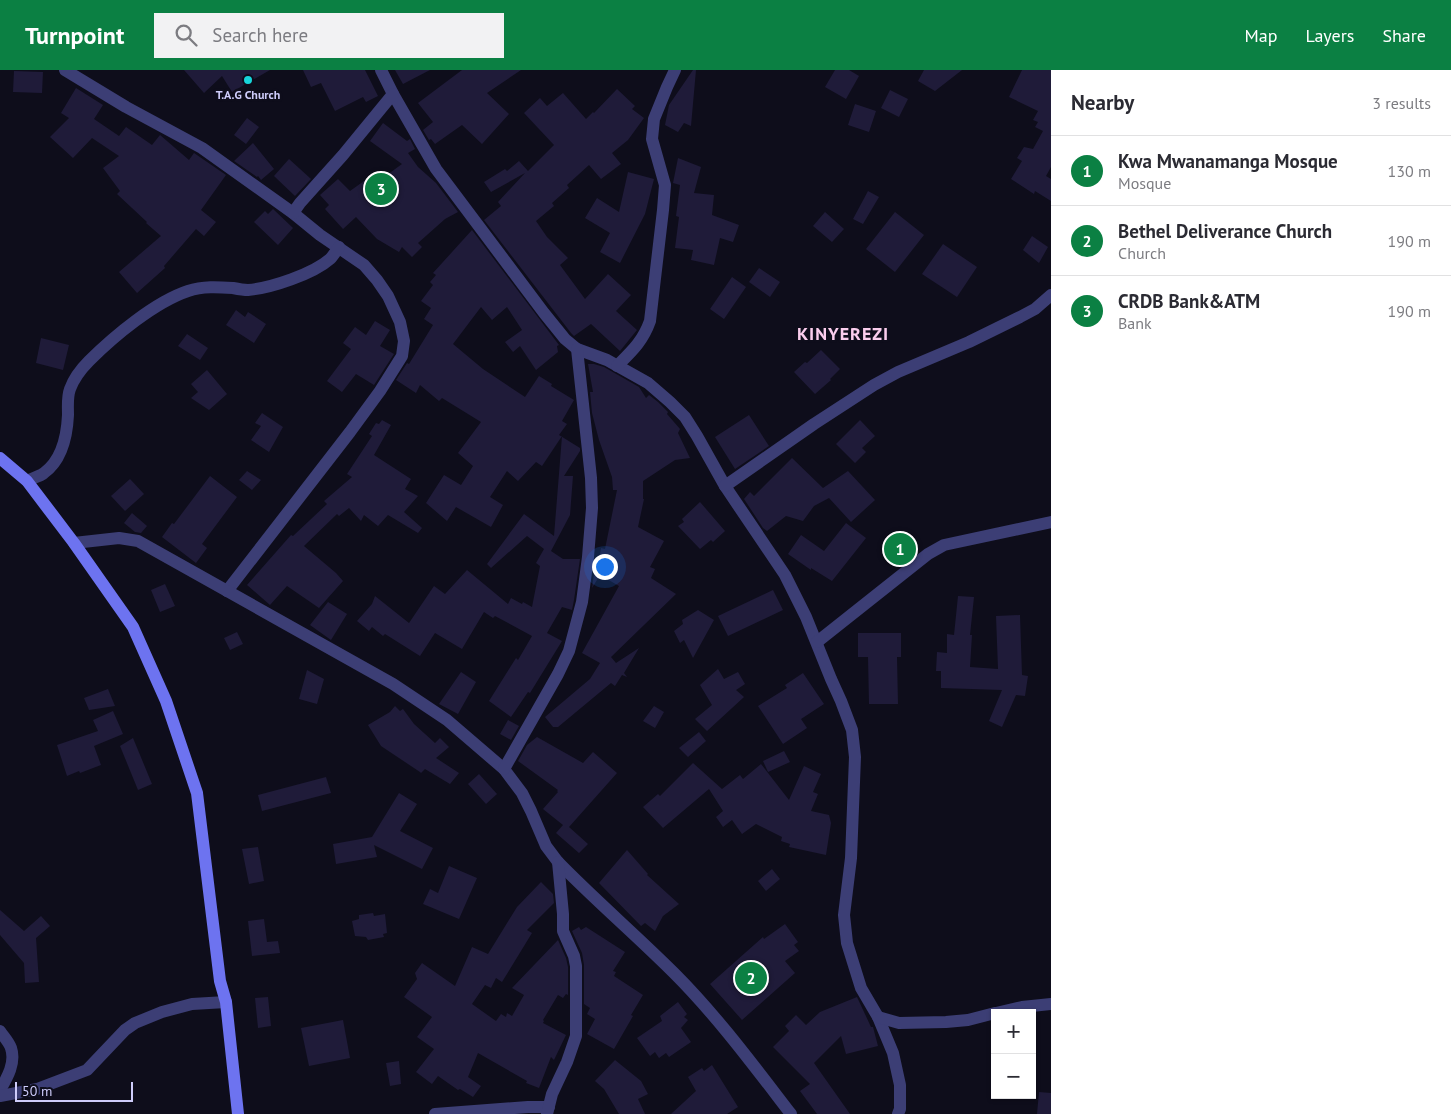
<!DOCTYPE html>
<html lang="en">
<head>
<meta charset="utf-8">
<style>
  body { margin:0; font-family:"PT Sans",sans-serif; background:#f2f2f3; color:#2b2b33 }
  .controls { position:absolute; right:15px; bottom:15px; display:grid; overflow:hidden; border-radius:0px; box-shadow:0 1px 4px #0004 }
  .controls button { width:45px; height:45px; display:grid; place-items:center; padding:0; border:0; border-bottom:1px solid #e1e1e2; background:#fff; color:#2b2b33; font:25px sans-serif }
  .scale { position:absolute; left:15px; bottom:12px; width:118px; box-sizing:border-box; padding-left:5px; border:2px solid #ceccfa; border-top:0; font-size:14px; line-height:18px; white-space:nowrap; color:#ceccfa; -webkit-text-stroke:4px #0e0d1b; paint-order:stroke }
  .you { position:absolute; left:604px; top:496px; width:18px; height:18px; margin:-12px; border:4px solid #fff; border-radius:50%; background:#1a73e8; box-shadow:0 0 0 8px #1a73e833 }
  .badge { display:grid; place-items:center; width:32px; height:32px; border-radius:50%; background:#0b8043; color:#fff; font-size:16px; font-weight:700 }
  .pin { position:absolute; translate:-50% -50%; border:2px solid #fff; box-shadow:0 1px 5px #0006 }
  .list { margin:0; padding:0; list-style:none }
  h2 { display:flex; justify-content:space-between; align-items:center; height:65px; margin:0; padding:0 20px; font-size:21px }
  h2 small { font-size:16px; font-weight:400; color:#7c7c81 }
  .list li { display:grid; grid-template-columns:32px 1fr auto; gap:15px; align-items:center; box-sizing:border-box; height:70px; padding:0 20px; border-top:1px solid #e1e1e2 }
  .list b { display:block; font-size:19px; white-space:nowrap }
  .list p { margin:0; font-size:16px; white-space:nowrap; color:#7c7c81 }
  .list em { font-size:16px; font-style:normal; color:#7c7c81 }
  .icon { flex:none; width:28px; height:28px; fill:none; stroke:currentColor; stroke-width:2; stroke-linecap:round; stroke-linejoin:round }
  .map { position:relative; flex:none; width:1051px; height:1044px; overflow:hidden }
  header { display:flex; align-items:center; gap:30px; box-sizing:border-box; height:70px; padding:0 25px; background:#0b8043; color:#fff }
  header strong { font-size:24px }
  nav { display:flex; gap:28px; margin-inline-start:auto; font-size:18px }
  .search { width:350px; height:45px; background:#f2f2f3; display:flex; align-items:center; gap:12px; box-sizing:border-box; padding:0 18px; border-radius:0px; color:#7c7c81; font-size:19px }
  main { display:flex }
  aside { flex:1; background:#fff }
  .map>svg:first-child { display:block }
  .building { fill:#1f1b39 }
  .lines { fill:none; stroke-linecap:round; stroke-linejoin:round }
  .street { stroke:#3c3e75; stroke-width:12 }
  .secondary { stroke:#6d73f0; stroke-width:12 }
  .poi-dot { fill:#17d5da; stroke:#0e0d1b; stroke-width:2 }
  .labels { text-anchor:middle; stroke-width:5; stroke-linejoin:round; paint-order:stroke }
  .poi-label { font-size:12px; font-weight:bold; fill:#ceccfa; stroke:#0e0d1b }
  .district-label { font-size:18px; font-weight:bold; letter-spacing:1px; fill:#facded; stroke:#0e0d1b }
</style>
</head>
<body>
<header>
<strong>Turnpoint</strong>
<div class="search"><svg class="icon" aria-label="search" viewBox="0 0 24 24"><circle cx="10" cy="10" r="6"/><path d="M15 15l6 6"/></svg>Search here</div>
<nav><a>Map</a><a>Layers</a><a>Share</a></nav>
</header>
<main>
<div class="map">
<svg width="1051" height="1044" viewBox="0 0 1051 1044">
  <rect width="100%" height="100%" fill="#0e0d1b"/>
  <g class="building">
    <polygon points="184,0 270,0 232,22 222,6 204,23"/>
    <polygon points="303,0 365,0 378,26 366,32 363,27 335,41 321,13 311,17"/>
    <polygon points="395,0 430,0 403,14"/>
    <polygon points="462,0 521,0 487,23 509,44 482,74 462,55 435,74 431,69 429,70 423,60 433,52 418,33"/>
    <polygon points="693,0 696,0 691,56 684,53 678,62 665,55 669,35"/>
    <polygon points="835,0 849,0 859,6 846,29 825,17"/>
    <polygon points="924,0 962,0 935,21 918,11"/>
    <polygon points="1022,0 1051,0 1051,97 1046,106 1051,109 1051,131 1035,121 1034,124 1011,109 1022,91 1017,88 1024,77 1033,79 1043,61 1035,57 1038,52 1033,50 1038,41 1009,27"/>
    <polygon points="14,1 43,2 42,23 13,22"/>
    <polygon points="76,18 103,35 94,49 119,66 126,57 152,75 160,65 189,90 194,83 226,105 201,140 216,152 204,166 196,159 164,196 165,198 137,223 119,202 161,166 146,153 147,152 117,124 120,121 103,98 119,86 92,68 73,88 50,67 69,48 61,43"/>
    <polygon points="617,19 635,36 632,39 644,48 628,70 612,83 621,94 601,109 589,95 567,115 569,118 552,133 554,136 536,151 547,167 568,188 560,195 585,229 608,204 631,225 616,241 637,260 620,281 591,254 574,266 571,263 484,150 501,136 498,132 525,103 491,122 484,112 505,99 507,101 519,91 528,101 554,75 524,43 540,28 547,36 563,23 586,49 593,42 594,43"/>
    <polygon points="890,20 908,29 899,47 881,38"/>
    <polygon points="855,34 876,41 869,62 848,55"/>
    <polygon points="247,48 259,57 246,74 234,65"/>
    <polygon points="383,53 407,71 410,69 415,79 408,83 418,97 436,113 458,142 445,149 418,173 422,177 412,187 402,177 399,182 377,169 356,147 343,159 325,139 329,135 320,125 338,109 350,121 371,106 376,113 402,94 370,71"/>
    <polygon points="253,73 274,99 261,110 258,106 257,107 234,91"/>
    <polygon points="678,88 701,97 694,123 714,125 712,145 739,155 733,172 720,168 714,195 691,190 693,180 675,178 679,147 676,146 680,115 673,113"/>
    <polygon points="289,89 311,109 295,126 274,106"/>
    <polygon points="628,102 654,109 645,144 620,193 600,182 610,163 585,148 597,128 619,142"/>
    <polygon points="868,121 879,127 863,154 853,149"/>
    <polygon points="273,139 293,158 278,175 254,152 265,141 268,144"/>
    <polygon points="825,142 844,159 832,172 813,156"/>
    <polygon points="895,142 924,165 895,202 866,179"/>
    <polygon points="472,160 559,275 557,276 558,282 536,300 520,276 513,282 505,272 522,260 507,237 492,250 481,237 453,274 483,299 525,327 539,306 552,314 551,316 574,330 562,351 567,354 559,365 580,378 580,381 564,406 573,406 570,445 551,481 563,489 580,489 574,530 572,540 562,537 547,563 562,571 530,623 528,622 511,647 489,631 516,588 518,590 532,566 495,546 493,548 484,542 462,579 435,563 420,586 385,564 383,566 372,557 369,561 357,551 372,534 375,526 409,553 434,516 445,524 467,500 508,534 511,528 522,534 523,532 532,537 540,496 536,493 544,479 527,466 491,498 487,494 524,444 554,466 562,366 542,396 536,392 518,411 507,401 490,427 503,435 491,457 456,437 447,451 426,433 444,405 461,415 473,396 458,383 481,352 442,328 439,331 420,315 416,323 396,310 407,293 409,294 433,255 424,249 431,238 421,231 433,215 430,212 436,205 433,203"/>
    <polygon points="1032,166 1048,177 1039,193 1023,180"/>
    <polygon points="943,174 977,197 957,227 922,204"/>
    <polygon points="759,198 780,212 770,227 749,212"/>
    <polygon points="732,207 746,217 724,249 710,239"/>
    <polygon points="236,240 245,247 248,242 266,254 254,273 226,255"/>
    <polygon points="375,251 390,260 380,276 394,284 374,315 356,304 342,322 327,311 351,279 343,273 355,257 366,265"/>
    <polygon points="187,264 208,278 200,290 178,276"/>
    <polygon points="41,268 69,275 63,300 36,293"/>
    <polygon points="821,280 840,299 830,309 831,310 815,324 794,302 805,292 807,293"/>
    <polygon points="588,294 594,294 604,297 639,317 646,328 649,325 658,332 668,342 667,344 680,359 678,363 690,388 675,390 643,411 643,429 644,429 638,457 664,471 650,497 655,499 651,508 676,524 611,587 616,593 639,578 624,603 627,607 622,605 615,616 611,613 558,657 553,657 545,647 590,609 600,593 582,583 619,516 600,505 592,518 596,490 599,490 601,478 605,479 617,420 613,420 612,407 599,370 592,343 590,322 593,322"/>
    <polygon points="207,300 227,324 209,340 191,328 198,322 191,314"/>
    <polygon points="262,343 283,357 269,382 251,370 261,356 255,353"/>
    <polygon points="749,345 769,376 735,399 715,367"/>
    <polygon points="382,350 391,355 374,385 411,409 405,419 418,426 404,442 422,458 418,463 388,445 378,456 364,445 361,451 349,438 339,446 337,444 304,476 336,503 343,511 319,538 287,516 270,535 247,515 291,465 293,466 327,434 324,431 352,407 347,404 372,366 369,364 376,353 379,354"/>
    <polygon points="860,350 875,366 862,378 866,382 855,393 836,374"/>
    <polygon points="792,388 823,418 848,401 875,430 851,452 829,428 814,436 803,451 786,446 767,461 763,458 744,429 750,422 754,426"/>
    <polygon points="247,401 261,410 252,420 239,410"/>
    <polygon points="210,406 237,427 202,474 207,478 196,493 162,467 172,453 174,454"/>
    <polygon points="130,409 144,424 125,441 111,426"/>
    <polygon points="700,432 725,461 713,472 711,470 700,479 678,456 684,452 682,449"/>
    <polygon points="132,443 147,456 141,463 135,462 124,453"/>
    <polygon points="846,453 866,468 832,511 811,498 811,500 788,484 801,465 824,481"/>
    <polygon points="903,468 912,479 893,494 884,482"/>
    <polygon points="165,514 175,536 160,542 151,520"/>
    <polygon points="773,520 783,540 728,566 718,546"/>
    <polygon points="958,526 974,527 970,565 972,565 970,597 998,599 996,546 1020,545 1022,605 1028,606 1025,626 1016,625 1002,657 989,651 1002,620 941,618 941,601 936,601 937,582 947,583 947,564 954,565"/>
    <polygon points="328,532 347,544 331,570 310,555"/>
    <polygon points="698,540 714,550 693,588 684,570 680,573 674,561 683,554 682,550"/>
    <polygon points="237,562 243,574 230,580 224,568"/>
    <polygon points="858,563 901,563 901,587 897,587 898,634 869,634 868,587 858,587"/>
    <polygon points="718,599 724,609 738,602 745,614 736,620 744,627 707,661 695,649 712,635 700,615"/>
    <polygon points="307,600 324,609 317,634 299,629"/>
    <polygon points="461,602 476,612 458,644 439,634"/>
    <polygon points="803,603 824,634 801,649 807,658 783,674 758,636 787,618 785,615"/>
    <polygon points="108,619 115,636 89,640 84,628"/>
    <polygon points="395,636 400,641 403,639 414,654 435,673 440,668 449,677 436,688 459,703 450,714 425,699 421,703 420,702 381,676 368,655 390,642"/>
    <polygon points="654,636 664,642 655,658 643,651"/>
    <polygon points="113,641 123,664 94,676 101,695 80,703 79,701 67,706 57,675 98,661 93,650"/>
    <polygon points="508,650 519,656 511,670 500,664"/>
    <polygon points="699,662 706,671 688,687 679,678"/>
    <polygon points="537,667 583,693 593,682 617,703 569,757 588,774 579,783 556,763 563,755 543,739 558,722 557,721 558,720 518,691 527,675"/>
    <polygon points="133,668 152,714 138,720 120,676"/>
    <polygon points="784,681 790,692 768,702 763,691"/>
    <polygon points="693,693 722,719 740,705 743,709 761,694 789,730 804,696 821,704 813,722 818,724 811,741 829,745 831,753 826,785 789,777 790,774 781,771 782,767 756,754 742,764 732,750 723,757 716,747 723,741 709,719 663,758 643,737 658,724 660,726"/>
    <polygon points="479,704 497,724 486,734 468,714"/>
    <polygon points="326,707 331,723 262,741 258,725"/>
    <polygon points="399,723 417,734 400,761 433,778 422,799 374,775 377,787 336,794 333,774 372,767"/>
    <polygon points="258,777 264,811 249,814 242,779"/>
    <polygon points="627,780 648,804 647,805 679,834 663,846 655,861 645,853 641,856 599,813"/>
    <polygon points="449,796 477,808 459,849 423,834 430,819 438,823"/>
    <polygon points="772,799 780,809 766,821 758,811"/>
    <polygon points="541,812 553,824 554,833 527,860 532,863 502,912 496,908 491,918 485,915 472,934 496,951 501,944 506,947 507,943 512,946 524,925 512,918 558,870 566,888 568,897 568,925 566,924 563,928 558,925 543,950 544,951 543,953 566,965 554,990 551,987 539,1018 526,1013 527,1011 478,983 468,1007 481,1016 473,1027 460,1019 458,1020 438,1006 432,1014 416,1002 434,979 417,967 432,947 404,927 417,909 415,903 422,893 455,916 472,877 488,884 517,837"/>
    <polygon points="0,840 24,861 41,846 50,856 36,868 39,912 25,913 24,893 0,865"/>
    <polygon points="373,843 374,846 385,844 387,863 383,864 384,867 368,870 366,867 355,866 352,851 359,849 359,845"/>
    <polygon points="264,849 267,872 278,871 280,883 252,886 248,851"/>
    <polygon points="785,854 798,872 794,875 799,881 785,891 795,903 742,950 710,914 763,867 764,869"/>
    <polygon points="579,857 581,860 586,857 625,882 613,901 616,902 614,906 643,925 631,945 633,946 614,979 587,964 595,949 587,944 590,938 584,934 584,895 582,883 572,861"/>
    <polygon points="268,927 271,956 258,958 255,928"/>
    <polygon points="857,927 871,957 873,957 878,976 846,984 841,966 814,993 850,1044 817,1044 800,1021 810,1014 773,977 789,961 785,956 796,945 806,955 820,942"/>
    <polygon points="678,932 687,944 684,947 688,950 681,958 691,972 669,987 666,983 659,988 655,982 650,986 637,968 662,951 660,946"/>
    <polygon points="343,950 350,988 309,996 301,958"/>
    <polygon points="615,990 641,1011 648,1024 638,1029 645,1044 619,1044 604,1019 595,1011"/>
    <polygon points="399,991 401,1014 390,1016 386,993"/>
    <polygon points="712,995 738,1037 727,1044 671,1044 696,1021 688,1007 702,998 704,1001"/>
    <polygon points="1039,1022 1051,1023 1051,1044 1037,1044"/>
  </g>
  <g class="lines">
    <g class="street">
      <polyline points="65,0 126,37 202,78 293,143 320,165 364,195 377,210 388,226 400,252 404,271 402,286 380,321 350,362 227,521"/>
      <polyline points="381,0 393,24 436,99 544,243 565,269 577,279 607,290 648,313 670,332 685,347 697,366 725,416 785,505 806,547 831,609 841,631 852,660 855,687 851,788 844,845 847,873 861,918 878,947 893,983 900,1015 900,1039 898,1044"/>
      <polyline points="293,143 300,133 343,85 393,24"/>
      <path d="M617 296C632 281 643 271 650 251L663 140 665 115 652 69 654 49 667 17 675 0"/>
      <path d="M27 411C32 408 39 407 44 403 62 390 67 366 68 345 68 336 67 327 70 319 74 308 81 299 89 291 114 266 155 232 188 221 203 216 218 217 233 218 238 219 244 220 248 220 271 218 313 204 330 189 333 186 336 181 339 177"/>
      <polyline points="725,416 814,354 874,315 898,302 969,272 1020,247 1035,239 1051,225"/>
      <path d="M74 473 119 468 138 471 393 614 447 650 504 699 522 723 531 741 546 776 558 792C595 830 636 865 674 903 717 946 754 996 791 1044"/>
      <polyline points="817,572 928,484 944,475 1051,452"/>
      <polyline points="504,699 558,604 569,581 582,532 588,487 592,438 591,408 577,279"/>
      <polyline points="996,943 1022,937 1051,934"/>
      <polyline points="878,947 899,953 946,952 968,950 995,943"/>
      <path d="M0 961C3 966 9 972 11 978 16 993 7 1008 0 1020"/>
      <polyline points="0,1026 37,1019 87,1000 125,960 135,953 162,942 192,934 226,932"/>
      <polyline points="435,1044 528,1037 549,1037"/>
      <polyline points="547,1044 552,1024 567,992 576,966 576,896 574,886 563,861 563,844 558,792"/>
    </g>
    <polyline class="secondary" points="0,388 27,411 74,473 133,557 166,631 197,723 220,911 226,932 238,1044"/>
  </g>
  <circle class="poi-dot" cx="248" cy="10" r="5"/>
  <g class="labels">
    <g class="poi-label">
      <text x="248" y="29">T.A.G Church</text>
    </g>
    <g class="district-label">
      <text x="843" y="270">KINYEREZI</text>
    </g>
  </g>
</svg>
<div class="controls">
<button>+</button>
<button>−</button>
</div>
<div class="scale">50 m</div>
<div class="you"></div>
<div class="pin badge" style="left:900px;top:479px">1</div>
<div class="pin badge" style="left:751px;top:908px">2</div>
<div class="pin badge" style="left:381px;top:119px">3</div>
</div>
<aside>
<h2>Nearby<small>3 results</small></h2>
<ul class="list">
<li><span class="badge">1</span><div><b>Kwa Mwanamanga Mosque</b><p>Mosque</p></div><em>130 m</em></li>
<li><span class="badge">2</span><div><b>Bethel Deliverance Church</b><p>Church</p></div><em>190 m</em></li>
<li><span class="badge">3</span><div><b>CRDB Bank&amp;ATM</b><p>Bank</p></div><em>190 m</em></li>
</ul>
</aside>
</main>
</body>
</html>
